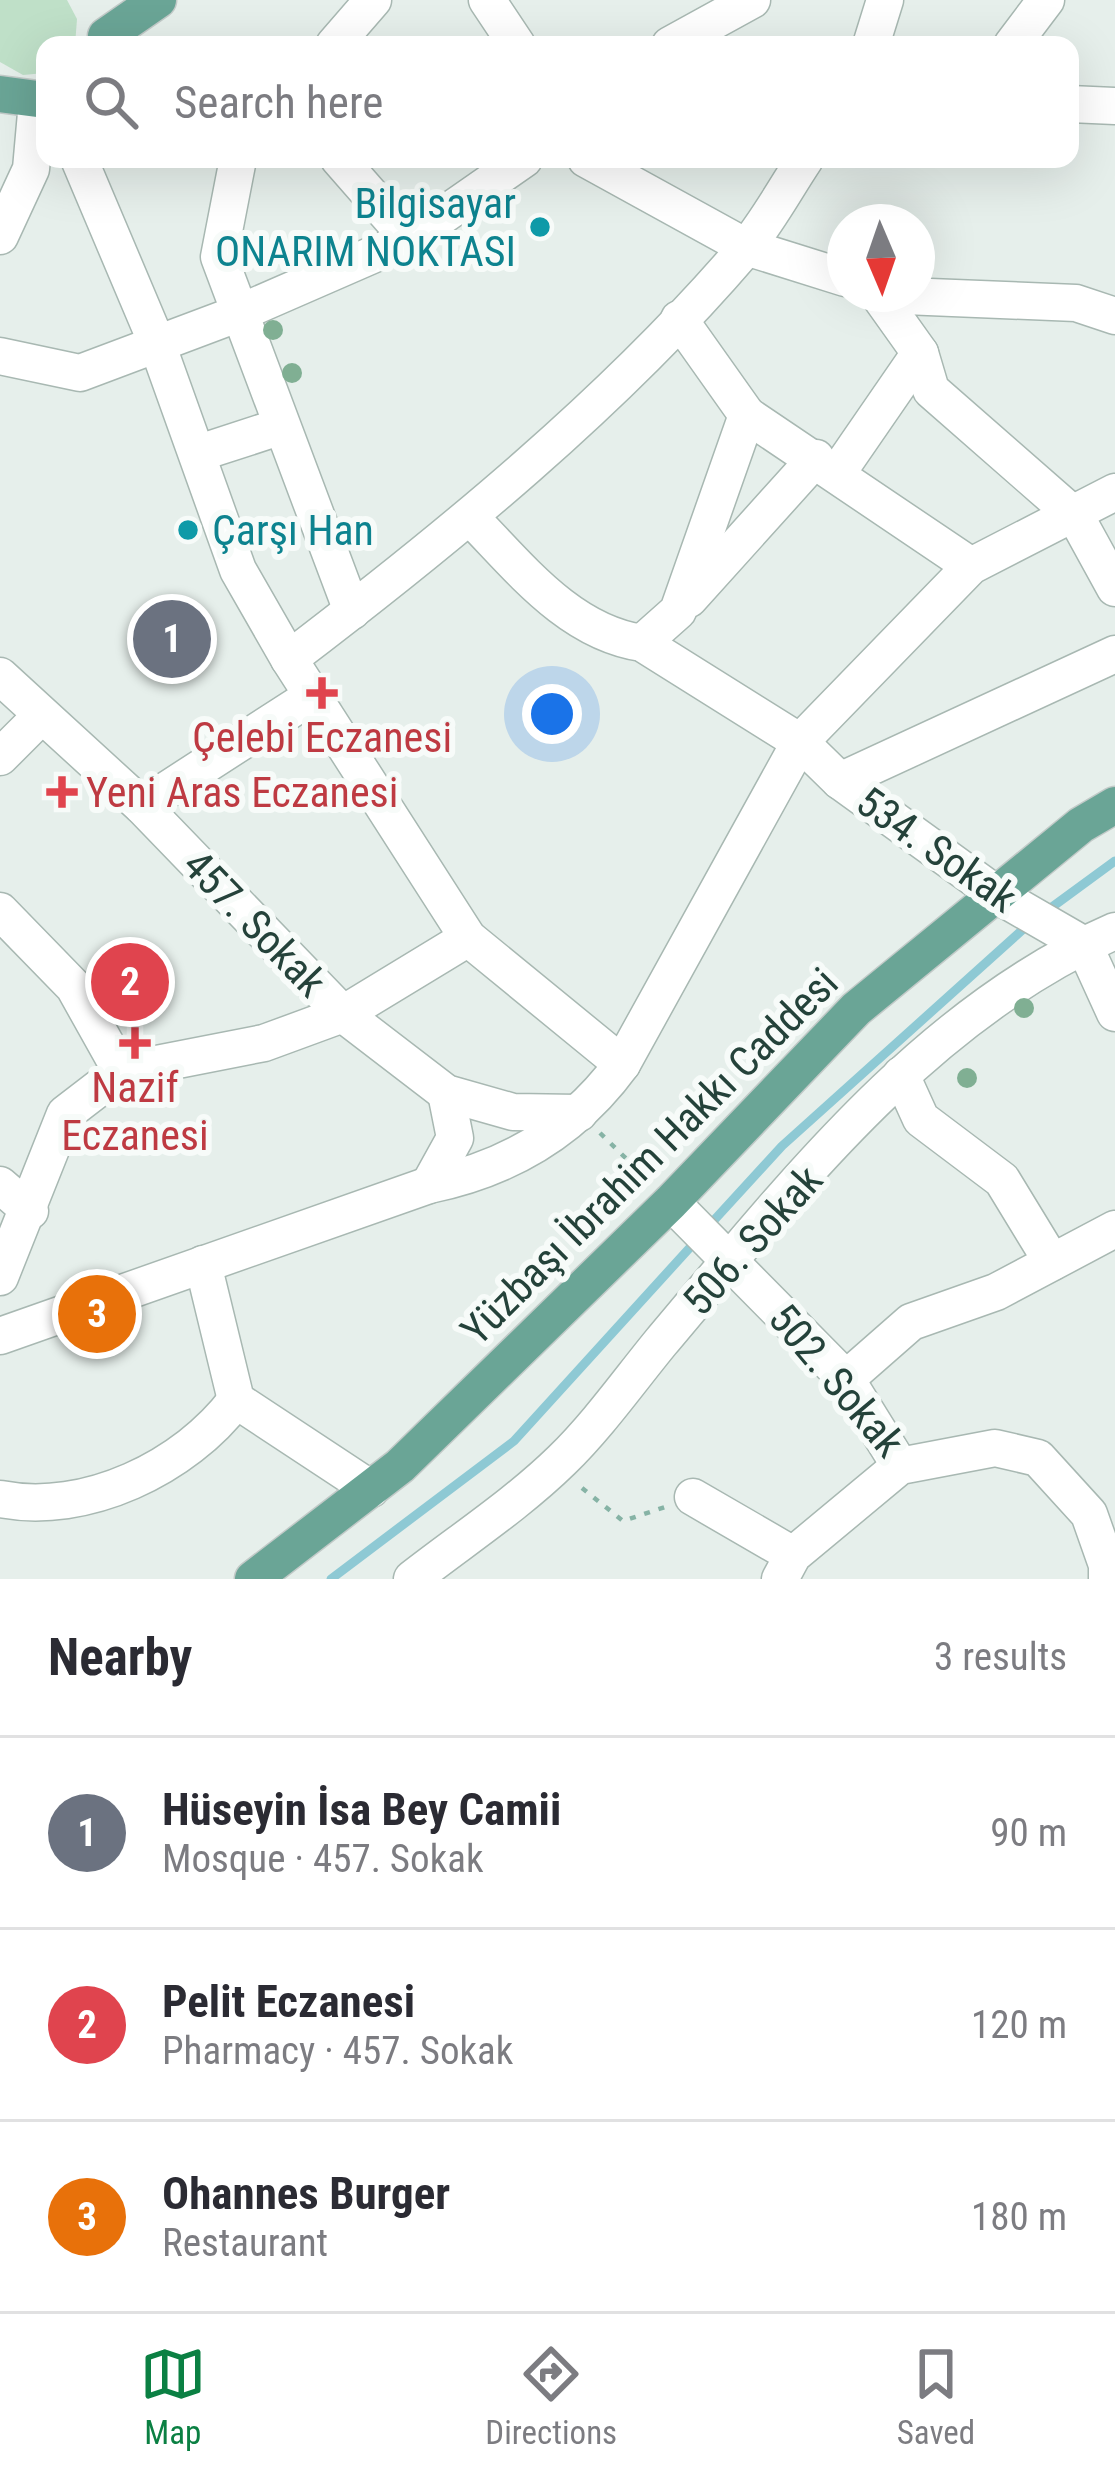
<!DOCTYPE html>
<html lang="en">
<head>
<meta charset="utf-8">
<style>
  body { margin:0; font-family:"Roboto Condensed",sans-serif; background:#f7f7f7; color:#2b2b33 }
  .compass { position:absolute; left:827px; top:204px; width:108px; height:108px; border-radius:50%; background:#fff; box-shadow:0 12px 48px #0002; rotate:178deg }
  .you { position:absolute; left:552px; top:714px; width:42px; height:42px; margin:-30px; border:9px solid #fff; border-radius:50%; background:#1a73e8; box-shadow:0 0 0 18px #1a73e833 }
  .badge { display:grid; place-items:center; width:78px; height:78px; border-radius:50%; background:#0b8043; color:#fff; font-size:39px; font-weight:700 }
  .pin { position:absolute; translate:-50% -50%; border:6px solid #fff; box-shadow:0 3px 12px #0006 }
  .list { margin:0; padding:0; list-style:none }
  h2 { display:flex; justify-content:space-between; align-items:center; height:156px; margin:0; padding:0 48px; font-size:51px }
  h2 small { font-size:39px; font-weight:400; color:#7c7c81 }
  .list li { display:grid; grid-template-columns:78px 1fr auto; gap:36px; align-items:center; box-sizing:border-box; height:192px; padding:0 48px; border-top:3px solid #e1e1e2 }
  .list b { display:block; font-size:45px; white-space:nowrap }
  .list p { margin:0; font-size:39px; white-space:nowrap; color:#7c7c81 }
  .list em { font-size:39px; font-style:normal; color:#7c7c81 }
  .icon { flex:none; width:66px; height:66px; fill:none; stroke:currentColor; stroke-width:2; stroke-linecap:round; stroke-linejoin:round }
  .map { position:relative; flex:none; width:1115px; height:1579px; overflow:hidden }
  .search { position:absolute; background:#fff; box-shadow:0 12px 48px #0002; left:36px; right:36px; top:36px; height:132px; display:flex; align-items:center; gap:30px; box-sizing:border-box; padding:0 42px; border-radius:24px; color:#7c7c81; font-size:45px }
  .sheet { height:732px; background:#fff }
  nav { display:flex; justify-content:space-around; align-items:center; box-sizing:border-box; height:168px; border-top:3px solid #e1e1e2; background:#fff; font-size:33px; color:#7c7c81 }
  nav a { display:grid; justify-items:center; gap:6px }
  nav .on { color:#0b8043 }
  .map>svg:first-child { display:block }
  .green { fill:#bfe0c8 }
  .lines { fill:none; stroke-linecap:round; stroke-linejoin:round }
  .stream { stroke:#8ec9d4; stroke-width:9 }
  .minor-casing { stroke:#a8b8b2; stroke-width:39 }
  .major-casing { stroke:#c2cac8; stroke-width:39 }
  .path { stroke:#86b3a5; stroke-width:4.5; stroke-dasharray:6 9; stroke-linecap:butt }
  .minor { stroke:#fff; stroke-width:36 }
  .major { stroke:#6aa596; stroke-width:36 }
  .tree { fill:#80af93 }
  .culture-dot { fill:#0f9aa8; stroke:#f7fbf9; stroke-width:4.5 }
  .health-dot { fill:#e0444e; stroke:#f7fbf9; stroke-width:4.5 }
  .labels { text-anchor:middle; stroke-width:12; stroke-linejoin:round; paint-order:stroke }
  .culture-label { font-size:42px; fill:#0d838f; stroke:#f7fbf9; text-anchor:end }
  .health-label { font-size:42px; fill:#be3a42; stroke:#f7fbf9 }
  .street-label { font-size:42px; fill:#24423a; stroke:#f7fbf9 }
</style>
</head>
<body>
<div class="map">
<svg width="1115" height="1579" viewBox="0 0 1115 1579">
  <rect width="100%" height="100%" fill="#e6efeb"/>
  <polygon class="green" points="0,0 67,0 77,19 75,45 45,45 45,73 23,75 0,62"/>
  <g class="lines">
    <g class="stream">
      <polyline points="1048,910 1115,861"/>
      <polyline points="706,1229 782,1146 1029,924"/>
      <polyline points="331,1579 514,1441 695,1242"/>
    </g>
    <g class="minor-casing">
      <g id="minor">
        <polyline points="487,0 517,45"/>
        <polyline points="334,45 373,0"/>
        <polyline points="670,45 752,0"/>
        <polyline points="871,45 885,0"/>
        <polyline points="1012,45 1046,0"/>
        <polyline points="1070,104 1115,106"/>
        <polyline points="79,159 156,341 238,570 289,659 468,938 622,1064"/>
        <polyline points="238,159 219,257 352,611"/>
        <polyline points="339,159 409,239"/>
        <polyline points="586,159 746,247 845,278"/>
        <polyline points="0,236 31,169 37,102"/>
        <polyline points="878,294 920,353 931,390 1076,517 1115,588"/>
        <polyline points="880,295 1076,303 1115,316"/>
        <polyline points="0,356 80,373 237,314 409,239 524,159"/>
        <polyline points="747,415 971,566"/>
        <polyline points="199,453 279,427"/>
        <polyline points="838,472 920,353"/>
        <path d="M471 518C520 568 569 632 642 643L800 742 840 781 999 896 1084 945 1115 1013"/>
        <polyline points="689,599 816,458"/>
        <polyline points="642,643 678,611 747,415 679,319"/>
        <path d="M289 659C448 538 613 403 744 250 767 223 785 189 805 159"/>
        <polyline points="0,676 142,806 343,1014 446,1093 513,1112 579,1113"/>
        <polyline points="0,757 40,717"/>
        <polyline points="840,781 1115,654"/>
        <polyline points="142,806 312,696"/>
        <polyline points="0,911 74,987 121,1071"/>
        <polyline points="901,1075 921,1119 1002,1180 1052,1262"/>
        <polyline points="0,1185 30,1211"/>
        <polyline points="429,1185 455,1138 446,1093"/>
        <polyline points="671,1202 846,1379 900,1466"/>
        <polyline points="203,1264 236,1400 371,1489"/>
        <polyline points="0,1277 65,1114 121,1071 264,1043 343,1014 468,938"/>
        <path d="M0 1336 429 1185C508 1169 574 1130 622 1064L800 742 971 566 1115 492"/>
        <polyline points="846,1379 911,1322 996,1292 1115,1229"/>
        <polyline points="693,1497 793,1555"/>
        <path d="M0 1499C86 1516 186 1467 236 1400"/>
        <path d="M412 1579C462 1540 517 1504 562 1460 598 1425 629 1381 661 1342 791 1188 926 1013 1115 931"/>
        <polyline points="780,1579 793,1555 900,1466 995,1448 1038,1458 1089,1514 1107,1565 1107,1579"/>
      </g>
    </g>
    <g class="major-casing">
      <g id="major">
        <polyline points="106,36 158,0"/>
        <polyline points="0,94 45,100"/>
        <polyline points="253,1579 400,1466 671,1202 856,1009 1081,825 1115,805"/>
      </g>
    </g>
    <g class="path">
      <polyline points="600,1133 648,1180"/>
      <polyline points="582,1488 623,1521 665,1507"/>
    </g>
    <use href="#minor" class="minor"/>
    <use href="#major" class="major"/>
  </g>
  <g class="tree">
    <circle cx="273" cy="330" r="10"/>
    <circle cx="292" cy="373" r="10"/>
    <circle cx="1024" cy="1008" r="10"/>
    <circle cx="967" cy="1078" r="10"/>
  </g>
  <g class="culture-dot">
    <circle cx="540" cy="227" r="12"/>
    <circle cx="188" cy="530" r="12"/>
  </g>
  <g class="health-dot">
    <path d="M316 675h12v12h12v12h-12v12h-12v-12h-12v-12h12z"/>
    <path d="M56 774h12v12h12v12h-12v12h-12v-12h-12v-12h12z"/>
    <path d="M129 1025h12v12h12v12h-12v12h-12v-12h-12v-12h12z"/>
  </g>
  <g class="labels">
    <g class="culture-label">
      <text x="516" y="218">Bilgisayar<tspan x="516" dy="48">ONARIM NOKTASI</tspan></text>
      <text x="212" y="545" text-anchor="start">Çarşı Han</text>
    </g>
    <g class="health-label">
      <text x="322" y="752">Çelebi Eczanesi</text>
      <text x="86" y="807" text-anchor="start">Yeni Aras Eczanesi</text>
      <text x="135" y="1102">Nazif<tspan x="135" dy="48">Eczanesi</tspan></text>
    </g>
    <g class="street-label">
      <text transform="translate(937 849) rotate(35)" y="15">534. Sokak</text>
      <text transform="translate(255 923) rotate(46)" y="15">457. Sokak</text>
      <text transform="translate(649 1156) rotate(-45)" y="15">Yüzbaşı İbrahim Hakkı Caddesi</text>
      <text transform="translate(752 1240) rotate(-48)" y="15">506. Sokak</text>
      <text transform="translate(837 1380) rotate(50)" y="15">502. Sokak</text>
    </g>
  </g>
</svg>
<svg class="compass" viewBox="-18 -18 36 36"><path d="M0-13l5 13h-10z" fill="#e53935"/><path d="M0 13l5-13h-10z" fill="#7c7c81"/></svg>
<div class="you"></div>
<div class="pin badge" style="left:172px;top:639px;background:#6b7280">1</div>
<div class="pin badge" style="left:130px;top:982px;background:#e0444e">2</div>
<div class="pin badge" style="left:97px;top:1314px;background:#e8710a">3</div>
<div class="search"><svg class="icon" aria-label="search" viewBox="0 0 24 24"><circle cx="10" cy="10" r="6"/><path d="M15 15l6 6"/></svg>Search here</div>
</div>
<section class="sheet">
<h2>Nearby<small>3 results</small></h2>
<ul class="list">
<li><span class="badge" style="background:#6b7280">1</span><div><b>Hüseyin İsa Bey Camii</b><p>Mosque · 457. Sokak</p></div><em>90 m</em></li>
<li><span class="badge" style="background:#e0444e">2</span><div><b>Pelit Eczanesi</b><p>Pharmacy · 457. Sokak</p></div><em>120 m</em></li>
<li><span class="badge" style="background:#e8710a">3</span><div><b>Ohannes Burger</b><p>Restaurant</p></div><em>180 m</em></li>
</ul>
</section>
<nav>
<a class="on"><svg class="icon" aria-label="map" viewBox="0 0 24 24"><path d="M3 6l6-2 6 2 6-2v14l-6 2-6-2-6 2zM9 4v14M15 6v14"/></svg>Map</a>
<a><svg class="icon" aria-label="directions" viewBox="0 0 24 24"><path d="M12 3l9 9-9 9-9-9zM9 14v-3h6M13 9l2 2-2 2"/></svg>Directions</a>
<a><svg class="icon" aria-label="saved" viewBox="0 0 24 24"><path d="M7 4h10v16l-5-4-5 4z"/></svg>Saved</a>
</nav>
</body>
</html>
